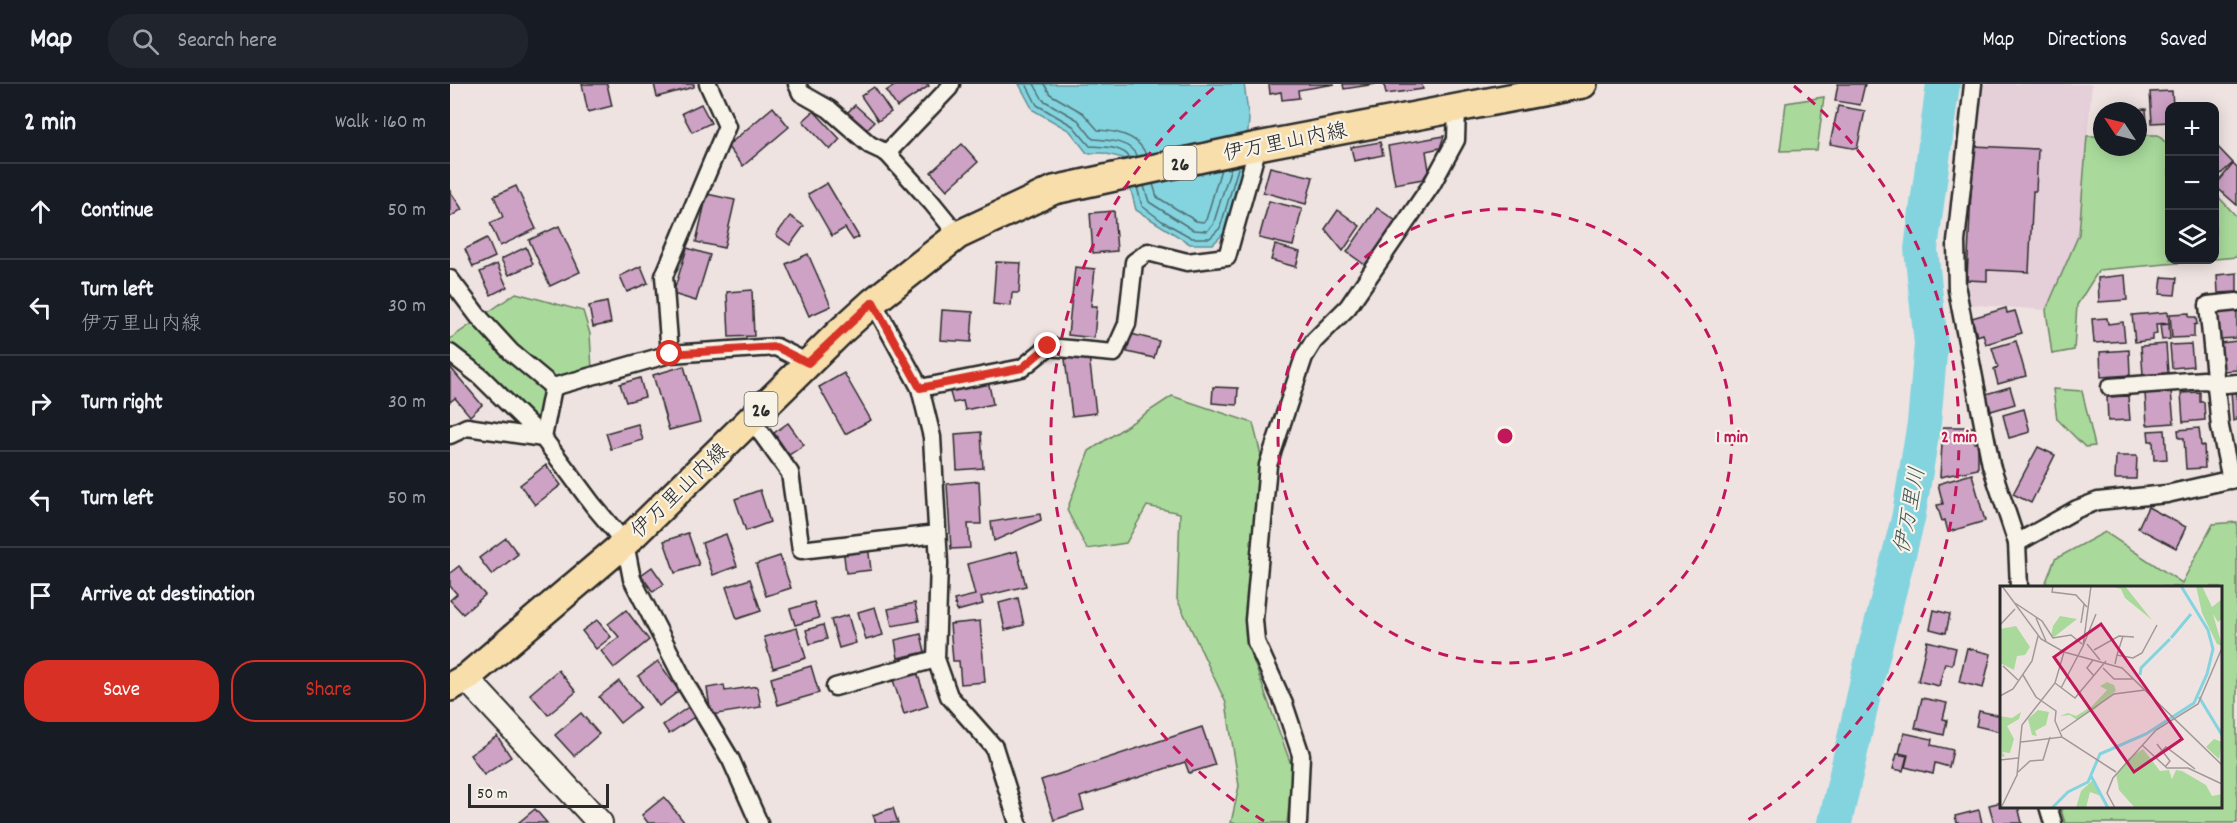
<!DOCTYPE html>
<html lang="en">
<head>
<meta charset="utf-8">
<style>
  body { margin:0; font-family:Dekko,"Klee One",sans-serif; background:#20242c; color:#f1f3f6 }
  .controls { position:absolute; right:18px; top:18px; display:grid; overflow:hidden; border-radius:12px; box-shadow:0 3px 15px #0003 }
  .controls button { width:54px; height:54px; display:grid; place-items:center; padding:0; border:0; border-bottom:2px solid #363941; background:#171b24; color:#f1f3f6; font:30px sans-serif }
  .compass { position:absolute; left:1643px; top:18px; width:54px; height:54px; border-radius:50%; background:#171b24; box-shadow:0 3px 15px #0003; rotate:305deg }
  .scale { position:absolute; left:18px; bottom:15px; width:141px; box-sizing:border-box; padding-left:6px; border:3px solid #2b2b2b; border-top:0; font-size:16px; line-height:21px; white-space:nowrap; color:#2b2b2b; -webkit-text-stroke:4px #f7f3e8; paint-order:stroke }
  .stop { position:absolute; width:18px; height:18px; margin:-14px; border:4px solid #d93025; border-radius:50%; background:#fff }
  .stop.end { background:#d93025; border-color:#fff; box-shadow:0 2px 6px #0008 }
  .list { margin:0; padding:0; list-style:none }
  h2 { display:flex; justify-content:space-between; align-items:center; height:78px; margin:0; padding:0 24px; font-size:26px }
  h2 small { font-size:20px; font-weight:400; color:#9ea1a6 }
  .list li { display:grid; grid-template-columns:39px 1fr auto; gap:18px; align-items:center; box-sizing:border-box; height:96px; padding:0 24px; border-top:2px solid #363941 }
  .list b { display:block; font-size:22px; white-space:nowrap }
  .list p { margin:0; font-size:20px; white-space:nowrap; color:#9ea1a6 }
  .list em { font-size:20px; font-style:normal; color:#9ea1a6 }
  .actions { display:flex; gap:12px; padding:18px 24px }
  .actions a { flex:1; padding:14px 0; border:2px solid #d93025; border-radius:24px; text-align:center; font-size:21px; color:#d93025 }
  .actions .main { background:#d93025; color:#fff }
  .icon { flex:none; width:33px; height:33px; fill:none; stroke:currentColor; stroke-width:2; stroke-linecap:round; stroke-linejoin:round }
  .map { position:relative; flex:none; width:1787px; height:739px; overflow:hidden }
  header { display:flex; align-items:center; gap:36px; box-sizing:border-box; height:84px; padding:0 30px; background:#171b24; border-bottom:2px solid #363941 }
  header strong { font-size:28px }
  nav { display:flex; gap:33px; margin-inline-start:auto; font-size:21px }
  .search { width:420px; height:54px; background:#20242c; display:flex; align-items:center; gap:15px; box-sizing:border-box; padding:0 21px; border-radius:24px; color:#9ea1a6; font-size:22px }
  main { display:flex }
  aside { flex:1; background:#171b24 }
  .map>svg:first-child { display:block }
  .built { fill:#e5d0d9 }
  .green { fill:#a9da9b; stroke:#6a8263; stroke-width:1.5 }
  .water { fill:#84d4df; stroke:#609097; stroke-width:1.5 }
  .lines { fill:none; stroke-linecap:round; stroke-linejoin:round }
  .shore { stroke:#4f6f73; stroke-width:1.5 }
  .river { stroke:#84d4df; stroke-width:34 }
  .building { fill:#cda2c5; stroke:#2b2b2b; stroke-width:1.5 }
  .street-casing { stroke:#2b2b2b; stroke-width:21 }
  .secondary-casing { stroke:#2b2b2b; stroke-width:28 }
  .primary-casing { stroke:#2b2b2b; stroke-width:32 }
  .street { stroke:#f7f3e8; stroke-width:16 }
  .secondary { stroke:#f7f3e8; stroke-width:24 }
  .primary { stroke:#f8deab; stroke-width:27 }
  .route { stroke:#d93025; stroke-width:8 }
  .ring { fill:none; stroke:#c2185b; stroke-width:3; stroke-dasharray:10 8 }
  .labels { text-anchor:middle; stroke-width:4.5; stroke-linejoin:round; paint-order:stroke }
  .shield { fill:#f7f3e8; stroke:#686764; stroke-width:1.5 }
  .shield-label { font-size:20px; font-weight:bold; fill:#2b2b2b }
  .street-label { font-size:21px; fill:#2b2b2b; stroke:#f7f3e8 }
  .water-label { font-size:22px; font-style:italic; fill:#415558; stroke:#f7f3e8 }
  .inset-river { fill:none; stroke:#84d4df; stroke-width:3 }
  .inset-road { fill:none; stroke:#a19998; stroke-width:1.5 }
  .view { fill:#c2185b; fill-opacity:0.15; stroke:#c2185b; stroke-width:3 }
  .inset-edge { fill:none; stroke:#2b2b2b; stroke-width:3 }
  .centre { fill:#c2185b; stroke:#f7f3e8; stroke-width:3 }
  .ring-label { font-size:18px; text-anchor:middle; font-weight:bold; fill:#c2185b; stroke:#f7f3e8; stroke-width:4.5; stroke-linejoin:round; paint-order:stroke }
</style>
</head>
<body>
<header>
<strong>Map</strong>
<div class="search"><svg class="icon" aria-label="search" viewBox="0 0 24 24"><circle cx="10" cy="10" r="6"/><path d="M15 15l6 6"/></svg>Search here</div>
<nav><a>Map</a><a>Directions</a><a>Saved</a></nav>
</header>
<main>
<aside>
<h2>2 min<small>Walk · 160 m</small></h2>
<ul class="list">
<li><svg class="icon" aria-label="ahead" viewBox="0 0 24 24"><path d="M12 20V5M6 11l6-6 6 6"/></svg><div><b>Continue</b></div><em>50 m</em></li>
<li><svg class="icon" aria-label="left" viewBox="0 0 24 24"><path d="M17 20v-9H6M10 6l-5 5 5 5"/></svg><div><b>Turn left</b><p>伊万里山内線</p></div><em>30 m</em></li>
<li><svg class="icon" aria-label="right" viewBox="0 0 24 24"><path d="M7 20v-9h11M14 6l5 5-5 5"/></svg><div><b>Turn right</b></div><em>30 m</em></li>
<li><svg class="icon" aria-label="left" viewBox="0 0 24 24"><path d="M17 20v-9H6M10 6l-5 5 5 5"/></svg><div><b>Turn left</b></div><em>50 m</em></li>
<li><svg class="icon" aria-label="arrive" viewBox="0 0 24 24"><path d="M6 21V4h12l-3 4 3 4H6"/></svg><div><b>Arrive at destination</b></div></li>
</ul>
<div class="actions"><a class="main">Save</a><a>Share</a></div>
</aside>
<div class="map">
<svg width="1787" height="739" viewBox="0 0 1787 739">
  <rect width="100%" height="100%" fill="#efe3e1"/>
  <filter id="ink" filterUnits="userSpaceOnUse"><feTurbulence type="fractalNoise" baseFrequency=".0167" numOctaves="2"/><feDisplacementMap in="SourceGraphic" scale="12" xChannelSelector="R" yChannelSelector="G"/><feConvolveMatrix kernelMatrix="1 2 1 2 8 2 1 2 1" color-interpolation-filters="sRGB"/></filter>
  <g filter="url(#ink)">
    <polygon class="built" points="1530,0 1642,0 1629,150 1596,226 1514,220 1512,159"/>
    <g class="green">
      <polygon points="1374,13 1367,66 1330,67 1336,19"/>
      <polygon points="1688,51 1708,51 1719,62 1720,176 1761,176 1649,186 1627,221 1624,266 1602,270 1596,226 1629,150 1637,52 1652,52 1652,63 1688,63"/>
      <polygon points="1765,109 1787,133 1787,173 1765,175"/>
      <polygon points="66,209 133,227 140,250 142,286 106,296 86,334 0,258 0,255"/>
      <polygon points="1603,305 1632,307 1645,362 1635,363 1607,335"/>
      <polygon points="722,312 803,339 812,375 797,559 843,686 837,739 781,739 789,702 776,619 727,515 730,429 697,422 676,459 637,465 617,426 639,367"/>
      <polygon points="1787,438 1787,739 1615,739 1610,723 1770,722 1770,503 1594,503 1605,475 1655,448 1732,499 1763,440"/>
    </g>
    <polygon class="water" points="569,0 794,0 799,36 794,85 775,148 763,160 740,160 686,126 673,74 653,69 637,69 620,47 583,26"/>
    <g class="lines">
      <g class="shore">
        <path d="M576 0 587 21 623 42 640 62C652 63 672 62 680 74"/>
        <path d="M584 0 593 16 628 36 643 55C658 56 681 57 687 73"/>
        <path d="M594 0 600 10 633 29 648 46C666 47 689 51 696 71"/>
        <polyline points="703,100 707,113 746,137 753,138 756,136 771,85"/>
        <polyline points="694,102 699,118 743,146 757,147 763,141 781,83"/>
        <polyline points="687,103 692,122 712,137 742,154 760,154 770,144 789,81"/>
      </g>
      <polyline class="river" points="1385,739 1421,579 1458,435 1474,339 1481,260 1471,165 1493,0"/>
    </g>
    <g class="building">
      <polygon points="132,0 157,0 162,22 138,28"/>
      <polygon points="204,0 244,0 244,3 207,13"/>
      <polygon points="447,0 478,0 479,2 447,23 436,7"/>
      <polygon points="819,0 885,0 848,6 849,14 832,16 831,8 820,10"/>
      <polygon points="893,0 926,0 894,5"/>
      <polygon points="934,0 972,0 973,5 936,10"/>
      <polygon points="1388,0 1415,0 1410,21 1385,17"/>
      <polygon points="424,3 441,28 428,37 411,12"/>
      <polygon points="1722,7 1723,22 1720,22 1720,38 1702,39 1700,8"/>
      <polygon points="251,20 261,39 242,48 232,29"/>
      <polygon points="405,21 424,38 416,46 397,29"/>
      <polygon points="1388,22 1415,27 1407,65 1380,60"/>
      <polygon points="323,23 339,43 293,82 277,62"/>
      <polygon points="1696,25 1697,40 1688,40 1688,27 1661,27"/>
      <polygon points="364,27 390,55 380,66 353,37"/>
      <polygon points="994,52 990,64 976,67 979,86 973,95 945,100 938,62"/>
      <polygon points="930,58 933,71 904,77 901,63"/>
      <polygon points="1764,59 1783,79 1765,95 1764,94"/>
      <polygon points="512,60 528,78 497,106 481,88"/>
      <polygon points="1523,62 1588,65 1586,107 1583,107 1579,188 1537,186 1537,197 1517,196"/>
      <polygon points="1783,80 1787,84 1787,121 1765,102"/>
      <polygon points="820,83 863,93 856,120 813,108"/>
      <polygon points="377,99 409,153 403,156 395,144 382,152 358,110"/>
      <polygon points="66,102 86,145 50,162 40,139 53,133 44,112"/>
      <polygon points="0,107 12,125 0,133"/>
      <polygon points="257,110 285,116 274,164 246,158"/>
      <polygon points="819,117 852,125 843,162 809,154"/>
      <polygon points="927,124 946,137 915,181 897,168"/>
      <polygon points="888,126 910,142 893,167 875,145"/>
      <polygon points="664,127 667,167 643,169 640,129"/>
      <polygon points="340,132 354,142 340,161 326,151"/>
      <polygon points="109,142 130,188 100,202 79,156"/>
      <polygon points="37,154 45,173 23,183 15,165"/>
      <polygon points="825,161 850,168 846,183 821,176"/>
      <polygon points="76,163 83,180 59,191 51,175"/>
      <polygon points="237,164 260,171 246,217 223,210"/>
      <polygon points="358,170 381,222 359,232 336,180"/>
      <polygon points="546,178 571,179 569,209 562,209 561,222 543,220"/>
      <polygon points="47,180 57,203 41,211 30,188"/>
      <polygon points="191,182 198,199 177,208 170,192"/>
      <polygon points="625,183 645,185 641,222 647,222 644,254 618,251"/>
      <polygon points="1787,189 1787,208 1768,209 1767,191"/>
      <polygon points="1675,191 1677,216 1649,218 1648,194"/>
      <polygon points="1712,193 1727,194 1725,211 1710,210"/>
      <polygon points="302,206 304,252 279,253 277,208"/>
      <polygon points="157,218 161,239 143,243 139,222"/>
      <polygon points="1556,224 1557,229 1565,227 1572,249 1536,260 1533,250 1527,252 1522,234"/>
      <polygon points="1787,224 1787,254 1768,255 1766,226"/>
      <polygon points="492,226 523,228 521,258 490,256"/>
      <polygon points="1718,228 1719,239 1706,240 1707,250 1702,251 1702,256 1685,258 1682,231"/>
      <polygon points="1739,229 1739,233 1746,233 1747,240 1744,241 1744,253 1722,254 1720,230"/>
      <polygon points="1657,234 1658,240 1673,238 1675,257 1644,259 1642,235"/>
      <polygon points="1719,240 1720,255 1712,256 1710,241"/>
      <polygon points="681,250 709,257 704,274 677,268"/>
      <polygon points="1566,257 1576,292 1548,300 1544,285 1548,283 1542,264"/>
      <polygon points="1787,257 1787,286 1772,287 1770,259"/>
      <polygon points="1716,260 1718,289 1693,291 1691,262"/>
      <polygon points="1741,260 1743,282 1722,284 1720,261"/>
      <polygon points="1679,266 1680,291 1651,293 1650,268"/>
      <polygon points="639,272 646,329 622,332 615,275"/>
      <polygon points="234,282 250,338 219,346 203,291"/>
      <polygon points="0,283 32,321 20,332 5,314 0,318"/>
      <polygon points="394,289 421,336 395,350 369,303"/>
      <polygon points="190,294 195,313 176,318 170,300"/>
      <polygon points="538,296 543,320 515,326 513,317 503,319 499,305"/>
      <polygon points="763,303 788,304 787,321 762,319"/>
      <polygon points="1560,303 1565,320 1541,327 1536,310"/>
      <polygon points="1787,305 1787,336 1783,337 1781,306"/>
      <polygon points="1721,307 1724,339 1697,341 1695,309"/>
      <polygon points="1750,308 1750,318 1754,318 1755,336 1733,338 1731,309"/>
      <polygon points="1678,312 1680,336 1658,337 1657,313"/>
      <polygon points="1574,325 1580,348 1559,354 1553,331"/>
      <polygon points="338,339 354,361 339,371 324,349"/>
      <polygon points="188,340 193,356 161,365 156,349"/>
      <polygon points="1493,343 1524,343 1524,359 1528,359 1528,385 1490,393"/>
      <polygon points="1749,344 1751,362 1754,361 1755,384 1736,385 1734,354 1729,354 1728,346"/>
      <polygon points="1715,346 1717,375 1704,376 1703,357 1699,357 1698,347"/>
      <polygon points="531,348 533,384 507,386 505,350"/>
      <polygon points="1588,363 1605,371 1581,419 1563,410"/>
      <polygon points="1666,372 1687,372 1686,395 1665,395"/>
      <polygon points="96,381 111,401 85,421 70,401"/>
      <polygon points="1522,390 1535,437 1498,448 1495,436 1492,437 1487,421 1493,420 1488,400"/>
      <polygon points="529,397 531,440 518,440 520,464 501,465 497,400"/>
      <polygon points="310,406 320,438 296,447 285,415"/>
      <polygon points="1698,423 1736,443 1726,464 1688,444"/>
      <polygon points="590,430 591,436 544,457 541,438"/>
      <polygon points="238,449 249,481 225,489 214,457"/>
      <polygon points="276,450 287,482 263,491 252,459"/>
      <polygon points="417,453 421,486 396,489 392,455"/>
      <polygon points="56,454 68,470 42,491 29,474"/>
      <polygon points="567,467 576,502 531,513 533,520 507,527 504,516 525,511 517,480"/>
      <polygon points="330,472 341,504 316,512 306,480"/>
      <polygon points="9,482 35,511 13,530 0,516 7,510 0,502 0,489"/>
      <polygon points="202,483 214,500 203,508 191,491"/>
      <polygon points="300,495 311,527 287,535 276,503"/>
      <polygon points="568,514 574,541 555,546 549,519"/>
      <polygon points="364,518 369,534 345,541 340,525"/>
      <polygon points="465,519 469,537 442,542 438,525"/>
      <polygon points="425,523 433,551 416,556 408,528"/>
      <polygon points="176,526 199,556 164,584 151,567 169,553 158,540"/>
      <polygon points="1484,526 1500,530 1496,549 1480,545"/>
      <polygon points="398,531 406,559 389,564 381,536"/>
      <polygon points="147,536 161,553 146,565 132,547"/>
      <polygon points="530,537 535,598 511,600 509,577 503,577 500,540"/>
      <polygon points="373,541 377,555 360,560 356,546"/>
      <polygon points="347,544 356,574 323,584 314,553"/>
      <polygon points="471,550 475,568 448,574 445,556"/>
      <polygon points="1477,557 1506,564 1502,581 1495,579 1489,602 1468,597"/>
      <polygon points="1517,564 1541,570 1533,604 1509,598"/>
      <polygon points="208,577 229,607 209,622 188,592"/>
      <polygon points="361,582 369,609 328,621 321,594"/>
      <polygon points="466,585 478,622 454,630 442,593"/>
      <polygon points="108,586 126,608 98,631 80,610"/>
      <polygon points="169,597 190,623 170,639 149,613"/>
      <polygon points="274,601 275,607 307,602 311,623 261,631 257,604"/>
      <polygon points="1472,614 1497,619 1493,635 1497,636 1494,651 1465,644"/>
      <polygon points="241,621 247,631 219,650 213,641"/>
      <polygon points="1529,627 1552,632 1552,648 1526,642"/>
      <polygon points="131,629 149,650 124,672 105,651"/>
      <polygon points="752,643 765,681 739,689 735,678 630,713 634,726 604,736 591,696"/>
      <polygon points="1454,649 1482,655 1481,661 1503,666 1499,683 1485,679 1483,690 1455,683 1458,671 1449,669"/>
      <polygon points="47,652 61,673 34,691 20,671"/>
      <polygon points="1447,670 1457,672 1453,687 1443,685"/>
      <polygon points="214,713 235,739 198,739 192,731"/>
      <polygon points="1552,718 1552,722 1568,722 1572,739 1544,739 1539,721"/>
      <polygon points="443,724 448,739 426,739 423,731"/>
      <polygon points="85,725 97,739 68,739"/>
      <polygon points="1529,726 1532,739 1507,739 1505,732"/>
    </g>
    <g class="lines">
      <g class="street-casing">
        <g id="street">
          <polyline points="347,0 351,9 379,25 420,61 437,69"/>
          <polyline points="501,0 499,4 437,69 482,119 508,151"/>
          <polyline points="1523,0 1506,158 1507,206 1541,381 1567,459 1569,503"/>
          <polyline points="0,195 28,232 61,268 103,303 93,354"/>
          <polyline points="423,218 470,304 482,353 489,479 486,575 499,612 544,663 568,739"/>
          <polyline points="0,269 31,293 93,354 143,421 175,459 182,495 238,604 281,676 309,739"/>
          <polyline points="220,270 214,192 277,42 258,0"/>
          <polyline points="103,303 220,270 326,263 358,279"/>
          <polyline points="1660,303 1754,296 1776,300 1787,299"/>
          <polyline points="470,304 572,284 598,263 664,269 677,240 684,178 698,168 737,178 777,173 808,62"/>
          <polyline points="301,335 340,389 351,466 487,450"/>
          <polyline points="0,351 17,343 93,354"/>
          <polyline points="1781,396 1770,343 1758,221 1787,218"/>
          <polyline points="1567,459 1627,425 1648,417 1717,410 1787,394"/>
          <polyline points="385,603 486,575"/>
          <polyline points="1598,722 1603,739"/>
          <polyline points="848,739 851,671 834,620 806,558 804,536 818,381 854,273 864,257 898,223 982,100 1006,56 1007,24"/>
        </g>
      </g>
      <g class="secondary-casing">
        <polyline id="secondary" points="16,594 150,739"/>
      </g>
      <g class="primary-casing">
        <polyline id="primary" points="0,603 16,594 175,459 391,247 423,218 508,151 604,106 808,62 1133,0"/>
      </g>
      <use href="#street" class="street"/>
      <use href="#secondary" class="secondary"/>
      <use href="#primary" class="primary"/>
    </g>
  </g>
  <g class="lines" filter="url(#ink)">
    <polyline class="route" points="220,270 326,263 358,279 423,218 470,304 572,284 598,262"/>
  </g>
  <g class="ring">
    <circle cx="1055" cy="352" r="227"/>
    <path d="M814 737A454 454 0 0 1 766 2M1344 2A454 454 0 0 1 1296 737"/>
  </g>
  <g class="labels">
    <g class="shield">
      <rect x="713.5" y="62" width="33" height="34" rx="4.5"/>
      <rect x="294.5" y="308" width="33" height="34" rx="4.5"/>
    </g>
    <g class="shield-label">
      <text x="730" y="86">26</text>
      <text x="311" y="332">26</text>
    </g>
    <g class="street-label">
      <text transform="translate(835 57) rotate(-11)" y="7">伊万里山内線</text>
      <text transform="translate(229 406) rotate(-44)" y="7">伊万里山内線</text>
    </g>
    <g class="water-label">
      <text transform="translate(1458 426) rotate(-79)" y="8">伊万里川</text>
    </g>
  </g>
  <g transform="translate(1550 502)">
    <rect width="222" height="222" fill="#efe3e1"/>
    <path d="M110 0H125L152 34 125 12 121 3ZM196 0H202L212 21 222 13V33L218 36 213 28 222 60 217 58 202 27ZM60 30 77 33 54 51 51 50 53 40ZM16 40 30 61 25 69 17 70 14 84 0 77V43ZM107 96 114 99 116 105 95 123 77 134 70 129 60 130 68 127 76 130 92 120 107 104 100 100ZM38 124 49 126 46 139 35 145 37 150 32 149 28 133ZM21 126 19 133 7 140 14 153 10 167 2 166 5 170 2 171 0 130 12 132ZM214 153 222 156 219 173 206 161ZM143 163 160 185 169 184 172 193 176 184 182 185 206 199 212 210 222 208V222H135L119 204 116 188 129 172ZM93 194 101 210 90 206 86 222H76L81 205Z" fill="#a9da9b"/>
    <path class="inset-river" d="M171 52 191 28M140 89 141 82 170 53M199 111 222 149M91 190 108 222M52 222 68 206 88 196 100 168 146 148 194 117 207 88 213 63 208 44 181 0"/>
    <path class="inset-road" d="M2 0 41 53 64 66 122 82 222 179M53 0 52 6 76 9 87 21M15 17 42 35 53 52 71 49 82 58M36 32 46 55M81 37 84 18M0 39 15 23M87 58 100 74M83 60 96 28M94 64 119 50 134 51M117 69 123 50M93 74 87 82 94 90M115 78 117 69 133 72 142 67 157 39M3 80 18 94M103 82 114 93H134M23 89 36 111 56 125 55 135 62 151M55 97 75 112 106 75M61 102 83 60 91 0M0 110 13 103 32 75 38 50M61 145 114 108 145 104M21 156 62 151 116 186M157 158 170 175 165 181M142 159 167 182H188L222 198M156 170 166 161 195 183M0 174 18 172M18 186 30 175 43 174 50 151M1 222 17 189 22 139 55 97 64 66M115 222 107 207 113 192 156 144 198 118 222 62"/>
    <path class="view" d="M101 38 182 153 134 186 54 71Z"/>
    <rect width="222" height="222" class="inset-edge"/>
  </g>
  <circle cx="1055" cy="352" r="9" class="centre"/>
  <g class="ring-label">
    <text x="1282" y="358">1 min</text>
    <text x="1509" y="358">2 min</text>
  </g>
</svg>
<div class="controls">
<button>+</button>
<button>−</button>
<button><svg class="icon" aria-label="layers" viewBox="0 0 24 24"><path d="M12 4l9 5-9 5-9-5zM3 14l9 5 9-5"/></svg></button>
</div>
<svg class="compass" viewBox="-18 -18 36 36"><path d="M0-13l5 13h-10z" fill="#e53935"/><path d="M0 13l5-13h-10z" fill="#9ea1a6"/></svg>
<div class="scale">50 m</div>
<div class="stop" style="left:220px;top:270px"></div>
<div class="stop end" style="left:598px;top:262px"></div>
</div>
</main>
</body>
</html>
